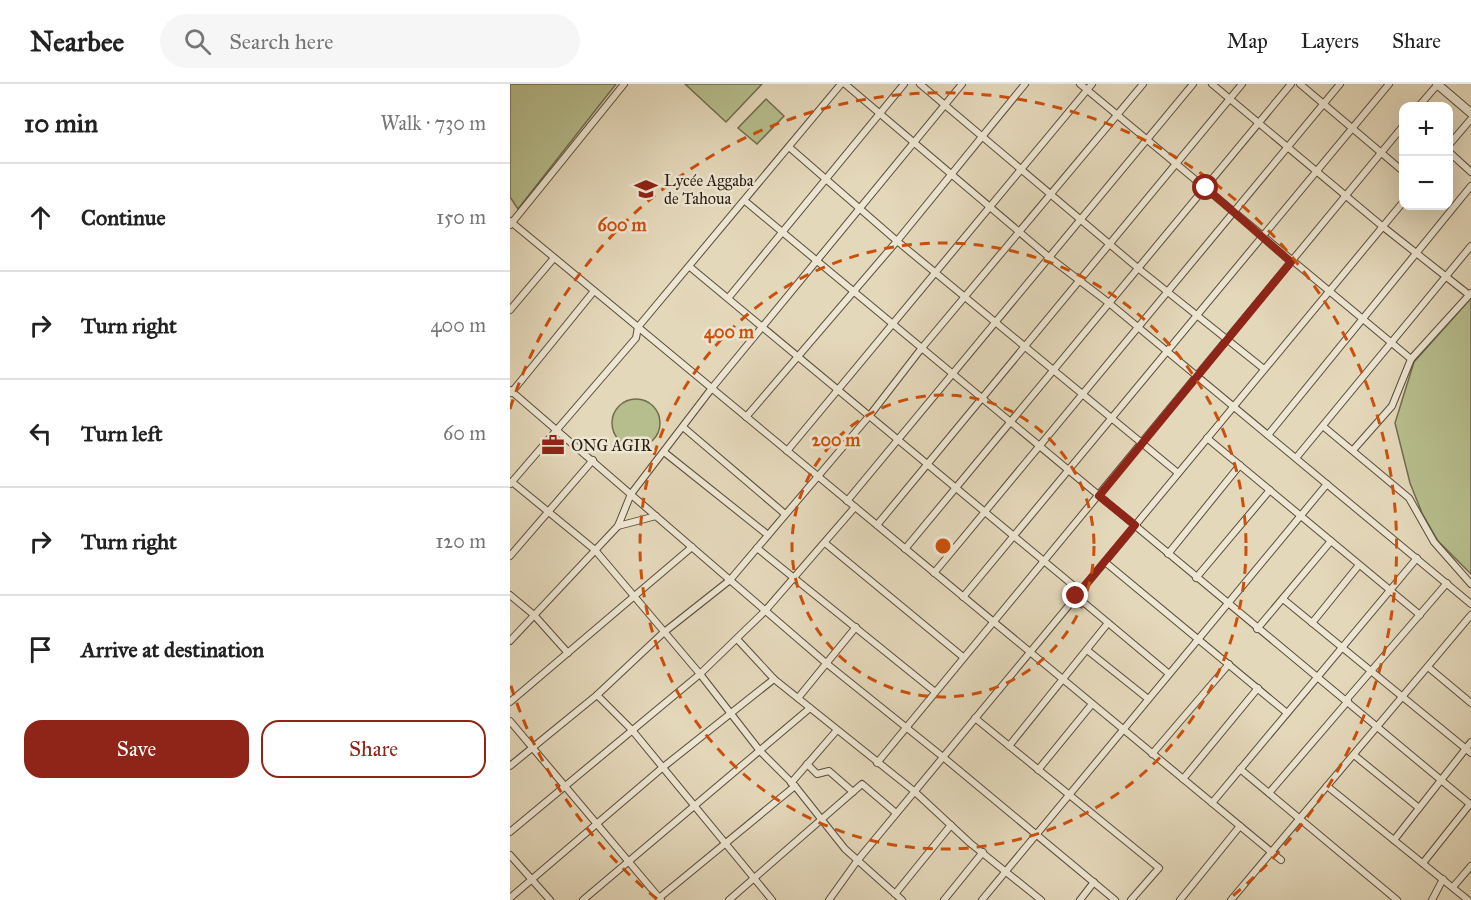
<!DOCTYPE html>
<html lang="en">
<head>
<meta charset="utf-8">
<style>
  body { margin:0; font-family:"IM FELL Great Primer",serif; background:#f6f6f6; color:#222 }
  .controls { position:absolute; right:18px; top:18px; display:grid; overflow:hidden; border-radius:12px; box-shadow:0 6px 24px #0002 }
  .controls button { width:54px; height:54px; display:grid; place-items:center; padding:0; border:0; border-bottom:2px solid #e0e0e0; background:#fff; color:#222; font:30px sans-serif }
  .stop { position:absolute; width:18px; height:18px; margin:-14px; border:4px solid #8f2418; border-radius:50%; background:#fff }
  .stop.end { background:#8f2418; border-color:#fff; box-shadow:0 2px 6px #0008 }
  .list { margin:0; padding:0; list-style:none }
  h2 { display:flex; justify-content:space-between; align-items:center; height:78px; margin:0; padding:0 24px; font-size:26px }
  h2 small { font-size:20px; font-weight:400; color:#767676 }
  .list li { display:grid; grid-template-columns:39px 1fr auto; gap:18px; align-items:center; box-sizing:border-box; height:108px; padding:0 24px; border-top:2px solid #e0e0e0 }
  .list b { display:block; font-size:22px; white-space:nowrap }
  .list em { font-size:20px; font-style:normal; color:#767676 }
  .actions { display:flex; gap:12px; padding:18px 24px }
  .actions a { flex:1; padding:14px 0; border:2px solid #8f2418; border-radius:18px; text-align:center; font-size:21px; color:#8f2418 }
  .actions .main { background:#8f2418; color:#fff }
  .icon { flex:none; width:33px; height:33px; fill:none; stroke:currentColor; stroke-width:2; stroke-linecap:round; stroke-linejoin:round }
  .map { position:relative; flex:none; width:961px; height:816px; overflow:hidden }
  header { display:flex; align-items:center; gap:36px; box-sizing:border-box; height:84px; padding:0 30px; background:#fff; border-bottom:2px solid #e0e0e0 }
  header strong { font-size:28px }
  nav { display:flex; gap:33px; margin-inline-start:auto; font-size:21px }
  .search { width:420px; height:54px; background:#f6f6f6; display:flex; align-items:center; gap:15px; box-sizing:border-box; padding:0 21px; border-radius:33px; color:#767676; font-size:22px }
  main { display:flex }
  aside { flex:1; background:#fff }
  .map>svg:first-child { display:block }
  .green { fill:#b7be8d; stroke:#706d4f; stroke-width:1.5 }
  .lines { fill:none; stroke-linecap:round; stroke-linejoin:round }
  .minor-casing { stroke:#584b3b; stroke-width:8 }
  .tertiary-casing { stroke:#584b3b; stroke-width:10 }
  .minor { stroke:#ede6d2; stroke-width:6 }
  .tertiary { stroke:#ede6d2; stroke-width:8 }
  .route { stroke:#8f2418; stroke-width:8 }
  .ring { fill:none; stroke:#cc500d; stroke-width:3; stroke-dasharray:10 8 }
  .labels { text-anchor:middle; stroke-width:5; stroke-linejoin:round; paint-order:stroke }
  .poi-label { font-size:16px; fill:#2a1c11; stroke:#ede6d2; text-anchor:start }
  .centre { fill:#cc500d; stroke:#ede6d2; stroke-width:3 }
  .ring-label { font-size:18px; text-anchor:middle; font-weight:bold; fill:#cc500d; stroke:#ede6d2; stroke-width:5; stroke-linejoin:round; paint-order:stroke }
</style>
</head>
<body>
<header>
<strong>Nearbee</strong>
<div class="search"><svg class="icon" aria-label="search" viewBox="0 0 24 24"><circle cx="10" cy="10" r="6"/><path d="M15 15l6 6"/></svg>Search here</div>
<nav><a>Map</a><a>Layers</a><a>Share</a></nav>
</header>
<main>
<aside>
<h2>10 min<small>Walk · 730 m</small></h2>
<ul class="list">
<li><svg class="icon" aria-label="ahead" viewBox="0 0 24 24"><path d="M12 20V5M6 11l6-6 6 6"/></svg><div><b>Continue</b></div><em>150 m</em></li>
<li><svg class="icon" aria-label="right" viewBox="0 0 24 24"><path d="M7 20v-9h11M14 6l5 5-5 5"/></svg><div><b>Turn right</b></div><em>400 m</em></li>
<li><svg class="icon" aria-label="left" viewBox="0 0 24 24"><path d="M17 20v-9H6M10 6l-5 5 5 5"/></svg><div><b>Turn left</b></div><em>60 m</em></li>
<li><svg class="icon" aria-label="right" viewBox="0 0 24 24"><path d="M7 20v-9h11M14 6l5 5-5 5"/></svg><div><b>Turn right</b></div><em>120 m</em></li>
<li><svg class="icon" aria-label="arrive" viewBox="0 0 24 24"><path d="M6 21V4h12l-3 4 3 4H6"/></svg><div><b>Arrive at destination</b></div></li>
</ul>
<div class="actions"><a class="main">Save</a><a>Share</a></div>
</aside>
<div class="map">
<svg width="961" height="816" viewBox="0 0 961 816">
  <rect width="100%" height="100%" fill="#e4d8ba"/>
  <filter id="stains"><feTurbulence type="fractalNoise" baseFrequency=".00333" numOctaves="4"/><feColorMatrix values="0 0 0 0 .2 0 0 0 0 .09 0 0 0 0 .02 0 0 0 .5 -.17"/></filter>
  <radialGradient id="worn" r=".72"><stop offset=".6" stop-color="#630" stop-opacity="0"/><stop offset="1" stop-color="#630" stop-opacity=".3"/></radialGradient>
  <g class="green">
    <polygon points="0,0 106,0 8,125 0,113"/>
    <polygon points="175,0 252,0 216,38"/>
    <polygon points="256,15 274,32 247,60 228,44"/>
    <polygon points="961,214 961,490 928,457 912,429 900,399 885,339 904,278"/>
    <circle cx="126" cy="339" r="24"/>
  </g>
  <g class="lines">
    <g class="minor-casing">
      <g id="minor">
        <polyline points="335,0 540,174 599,219 961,520"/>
        <polyline points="410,0 629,185 754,285"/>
        <polyline points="570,0 901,275"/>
        <polyline points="702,0 872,142 958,210"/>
        <polyline points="790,0 894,88"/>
        <polyline points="909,22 928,0"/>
        <polyline points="938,62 961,35"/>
        <polyline points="279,63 387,157 668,389"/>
        <polyline points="938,67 961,88"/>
        <polyline points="235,117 961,721"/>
        <polyline points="0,137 771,776"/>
        <polyline points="0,141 114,0"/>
        <polyline points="180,183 570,507"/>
        <polyline points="219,213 394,0"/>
        <polyline points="0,226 44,174"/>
        <polyline points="0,306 316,579 433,673 605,816"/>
        <polyline points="1,309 84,207"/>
        <polyline points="236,333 387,157 515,0"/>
        <polyline points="173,343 275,430"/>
        <polyline points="814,343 899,414 924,458 961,500"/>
        <polyline points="758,351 961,102"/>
        <polyline points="697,354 910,531"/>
        <polyline points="844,365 882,322 901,275 961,209"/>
        <polyline points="277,367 582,0"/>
        <polyline points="154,368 258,451"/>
        <polyline points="786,374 961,162"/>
        <polyline points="2,398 85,466 190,590 250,667 285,702 335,765 392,816"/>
        <polyline points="0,400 126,254 128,243 331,0"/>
        <polyline points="337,417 683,0"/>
        <polyline points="367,441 732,0"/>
        <polyline points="108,442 146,432"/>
        <polyline points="315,459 453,573"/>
        <polyline points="247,464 424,607"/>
        <polyline points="395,465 781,0"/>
        <polyline points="658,470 730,381"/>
        <polyline points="0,472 83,376"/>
        <polyline points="595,478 777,629"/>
        <polyline points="424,489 830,0"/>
        <polyline points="686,494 760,406"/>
        <polyline points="0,511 24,531 58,569"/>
        <polyline points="566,512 658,589"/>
        <polyline points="453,513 879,0"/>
        <polyline points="773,515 961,669"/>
        <polyline points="802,539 849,481"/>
        <polyline points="747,545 821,457"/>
        <polyline points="227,555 264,595 404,707 460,759 531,816"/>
        <polyline points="0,557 108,442 121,410 202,304 452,0"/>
        <polyline points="577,566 637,614"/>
        <polyline points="918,583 961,619"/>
        <polyline points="87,611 122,646 262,816"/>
        <polyline points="288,614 346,543"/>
        <polyline points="837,615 937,499"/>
        <polyline points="0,618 182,463"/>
        <polyline points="465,634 649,784 621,816"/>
        <polyline points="0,637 151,816"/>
        <polyline points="499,662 598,539"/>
        <polyline points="642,670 719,580"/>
        <polyline points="844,671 909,724"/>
        <polyline points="367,679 894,41"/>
        <polyline points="297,680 307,690 319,687 343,708"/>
        <polyline points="0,682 87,611 153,549 220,496 360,331 411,265 633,0"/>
        <polyline points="730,685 887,816"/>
        <polyline points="528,686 582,620"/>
        <polyline points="673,695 748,604"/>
        <polyline points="281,699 327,646"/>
        <polyline points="817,702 958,816"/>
        <polyline points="759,709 838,617"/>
        <polyline points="702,719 907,474"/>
        <polyline points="0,748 190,590 255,527 345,423"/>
        <polyline points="884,756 961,658"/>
        <polyline points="0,771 40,816"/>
        <polyline points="913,779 960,720"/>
        <polyline points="943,803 961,782"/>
        <polyline points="385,810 441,741"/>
        <polyline points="0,814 152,684 264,595"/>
        <polyline points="149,814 285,702"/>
        <polyline points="73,816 300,624"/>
        <polyline points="219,816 352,700 386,729"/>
        <polyline points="319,816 347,777 894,117"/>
        <polyline points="434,816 473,768"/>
        <polyline points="472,816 817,400"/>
        <polyline points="570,816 584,798"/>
        <polyline points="670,816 730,742"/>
        <polyline points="721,816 961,531"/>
        <polyline points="922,816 933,795"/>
      </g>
    </g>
    <g class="tertiary-casing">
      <polyline id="tertiary" points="927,0 961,29"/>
    </g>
    <use href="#minor" class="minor"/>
    <use href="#tertiary" class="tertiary"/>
  </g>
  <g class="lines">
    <polyline class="route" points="566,512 625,441 589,412 781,178 696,104"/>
  </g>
  <g class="ring">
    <circle cx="433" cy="462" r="151"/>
    <circle cx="433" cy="462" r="303"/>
    <path d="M147 815A454 454 0 0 1 0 599M0 325A454 454 0 1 1 719 815"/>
  </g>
  <defs>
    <g id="school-bare" transform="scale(1.8)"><path d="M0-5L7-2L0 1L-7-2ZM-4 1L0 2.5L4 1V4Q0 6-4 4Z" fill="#8f2418" stroke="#ede6d2" stroke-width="2.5" paint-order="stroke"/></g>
    <g id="office-bare" transform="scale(1.8)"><path d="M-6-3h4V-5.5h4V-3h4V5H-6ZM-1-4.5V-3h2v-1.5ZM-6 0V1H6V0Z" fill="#8f2418" stroke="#ede6d2" stroke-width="2.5" paint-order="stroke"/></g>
  </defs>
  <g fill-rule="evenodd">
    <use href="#school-bare" x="136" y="105"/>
    <use href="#office-bare" x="43" y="361"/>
  </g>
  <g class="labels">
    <g class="poi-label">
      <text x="154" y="102">Lycée Aggaba<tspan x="154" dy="18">de Tahoua</tspan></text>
      <text x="61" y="367">ONG AGIR</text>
    </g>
  </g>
  <circle cx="433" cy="462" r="9" class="centre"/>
  <g class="ring-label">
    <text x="112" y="147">600 m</text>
    <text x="219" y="254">400 m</text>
    <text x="326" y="362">200 m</text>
  </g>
  <rect width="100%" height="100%" filter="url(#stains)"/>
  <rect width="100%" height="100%" fill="url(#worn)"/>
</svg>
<div class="controls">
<button>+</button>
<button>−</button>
</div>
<div class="stop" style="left:696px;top:104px"></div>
<div class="stop end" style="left:566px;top:512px"></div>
</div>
</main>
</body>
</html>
